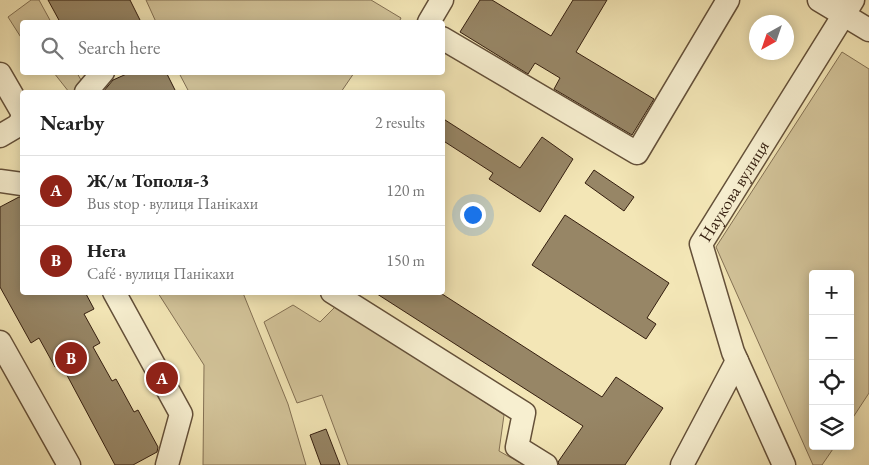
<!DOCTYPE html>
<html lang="en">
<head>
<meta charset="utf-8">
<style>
  body { margin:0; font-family:"EB Garamond",serif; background:#f2f2f2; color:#222 }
  .controls { position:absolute; right:15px; bottom:15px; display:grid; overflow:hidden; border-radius:5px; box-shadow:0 2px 12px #0003 }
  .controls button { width:45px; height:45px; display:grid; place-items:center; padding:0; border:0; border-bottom:1px solid #e0e0e0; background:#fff; color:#222; font:25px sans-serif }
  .compass { position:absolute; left:749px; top:15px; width:45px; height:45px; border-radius:50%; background:#fff; box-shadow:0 2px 12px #0003; rotate:220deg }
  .you { position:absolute; left:472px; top:214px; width:18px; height:18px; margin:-12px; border:4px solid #fff; border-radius:50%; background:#1a73e8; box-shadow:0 0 0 8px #1a73e833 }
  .badge { display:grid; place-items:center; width:32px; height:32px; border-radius:50%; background:#8f2418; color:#fff; font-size:16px; font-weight:700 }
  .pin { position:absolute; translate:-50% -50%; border:2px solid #fff; box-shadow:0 1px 5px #0006 }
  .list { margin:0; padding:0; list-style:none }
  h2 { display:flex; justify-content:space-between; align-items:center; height:65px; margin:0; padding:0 20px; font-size:21px }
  h2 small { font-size:16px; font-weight:400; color:#767676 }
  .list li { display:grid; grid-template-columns:32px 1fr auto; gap:15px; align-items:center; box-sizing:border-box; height:70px; padding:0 20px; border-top:1px solid #e0e0e0 }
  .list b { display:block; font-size:19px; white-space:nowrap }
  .list p { margin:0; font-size:16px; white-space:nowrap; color:#767676 }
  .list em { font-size:16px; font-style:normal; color:#767676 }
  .icon { flex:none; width:28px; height:28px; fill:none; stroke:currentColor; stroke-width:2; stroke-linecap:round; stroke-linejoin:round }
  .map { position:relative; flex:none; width:869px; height:465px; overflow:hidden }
  .search { position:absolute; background:#fff; box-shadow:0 2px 12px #0003; left:20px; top:20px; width:425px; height:55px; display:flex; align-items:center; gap:12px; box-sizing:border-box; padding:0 18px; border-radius:5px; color:#767676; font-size:19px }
  .panel { position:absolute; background:#fff; box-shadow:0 2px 12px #0003; left:20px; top:90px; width:425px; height:205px; border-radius:5px }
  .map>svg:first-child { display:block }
  .green { fill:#d3c49a; stroke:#847154 }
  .building { fill:#978666; stroke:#341e0f }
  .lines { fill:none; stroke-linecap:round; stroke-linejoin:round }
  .minor-casing { stroke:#645039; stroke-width:25 }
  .minor { stroke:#f7efd0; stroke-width:22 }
  .labels { text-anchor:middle; stroke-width:4; stroke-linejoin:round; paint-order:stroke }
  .street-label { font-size:18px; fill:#341e0f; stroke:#f7efd0 }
</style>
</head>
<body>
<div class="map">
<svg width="869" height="465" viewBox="0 0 869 465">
  <rect width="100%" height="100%" fill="#f3e6b6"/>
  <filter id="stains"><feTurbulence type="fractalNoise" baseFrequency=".004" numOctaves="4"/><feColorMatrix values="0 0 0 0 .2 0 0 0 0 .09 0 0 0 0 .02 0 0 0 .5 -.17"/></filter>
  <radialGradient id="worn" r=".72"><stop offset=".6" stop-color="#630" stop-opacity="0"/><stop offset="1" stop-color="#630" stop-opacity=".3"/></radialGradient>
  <g class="green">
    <polygon points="31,0 39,0 51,22 22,22 22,39 8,17"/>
    <polygon points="146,0 371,0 401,18 399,22 156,22"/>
    <polygon points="842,52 869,69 869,393 850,422 850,274 813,274 813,446 835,446 822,465 813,465 716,247"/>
    <polygon points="54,73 77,73 88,92 69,92"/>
    <polygon points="179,73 354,73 341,92 189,92"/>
    <polygon points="158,293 243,293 288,404 306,465 203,465 204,365"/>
    <polygon points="338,304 504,415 499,451 524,465 348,465 322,395 297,403 264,322 293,305 320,322"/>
  </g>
  <g class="building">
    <polygon points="48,0 130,0 141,22 60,22"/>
    <polygon points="480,0 492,0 551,36 573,0 607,0 576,52 654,99 632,135 554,89 560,78 535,63 528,74 460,32"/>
    <polygon points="131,72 166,72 176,92 103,92 113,80"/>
    <polygon points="442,118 520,168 542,137 573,159 540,212 489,179 493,173 442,140"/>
    <polygon points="594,170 634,197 624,211 585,183"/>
    <polygon points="19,197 22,197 22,292 85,292 94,309 84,314 100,343 93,347 112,381 116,379 134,412 138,410 158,447 157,452 133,465 115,465 61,364 55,367 39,338 31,343 0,287 0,207"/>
    <polygon points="565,215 669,283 647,318 656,324 646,339 532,265"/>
    <polygon points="374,292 439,292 602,397 616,377 663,408 625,465 559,465 558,462 583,426"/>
    <polygon points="326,429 340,465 321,465 310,435"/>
  </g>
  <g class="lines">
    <g class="minor-casing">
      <g id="minor">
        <polyline points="819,0 869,30"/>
        <polyline points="429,22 442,0"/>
        <polyline points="442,38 637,153 728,0"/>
        <polyline points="0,74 22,112 22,118"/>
        <polyline points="86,92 103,72"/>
        <polyline points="0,136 17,126 22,120"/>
        <polyline points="0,181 22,184"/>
        <polyline points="114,292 181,414 167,465"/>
        <polyline points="332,292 524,413 517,447 546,465"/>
        <polyline points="0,342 69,465"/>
        <polyline points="682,465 737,361"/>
        <path id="s1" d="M784 465 733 352 701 244 853 0"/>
      </g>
    </g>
    <use href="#minor" class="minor"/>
  </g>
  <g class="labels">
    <g class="street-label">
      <text dy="6" stroke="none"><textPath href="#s1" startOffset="299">Наукова вулиця</textPath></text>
    </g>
  </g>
  <rect width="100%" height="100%" filter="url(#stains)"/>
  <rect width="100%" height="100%" fill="url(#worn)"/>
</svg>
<div class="controls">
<button>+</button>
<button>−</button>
<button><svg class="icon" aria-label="locate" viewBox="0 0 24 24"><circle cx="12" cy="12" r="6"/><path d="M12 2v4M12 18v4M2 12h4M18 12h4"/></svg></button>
<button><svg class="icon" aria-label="layers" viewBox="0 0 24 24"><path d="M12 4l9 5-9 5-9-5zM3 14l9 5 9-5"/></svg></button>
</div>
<svg class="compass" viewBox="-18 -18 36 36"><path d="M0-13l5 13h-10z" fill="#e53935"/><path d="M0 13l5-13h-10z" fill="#767676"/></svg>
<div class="you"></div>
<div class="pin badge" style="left:162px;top:378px">A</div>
<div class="pin badge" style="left:71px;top:358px">B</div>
<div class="search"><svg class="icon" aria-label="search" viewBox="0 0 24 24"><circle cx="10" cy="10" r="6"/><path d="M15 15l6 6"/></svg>Search here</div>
<section class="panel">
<h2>Nearby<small>2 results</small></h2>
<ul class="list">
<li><span class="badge">A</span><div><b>Ж/м Тополя-3</b><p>Bus stop · вулиця Панікахи</p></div><em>120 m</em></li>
<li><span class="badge">B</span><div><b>Нега</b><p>Café · вулиця Панікахи</p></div><em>150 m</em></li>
</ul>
</section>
</div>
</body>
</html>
